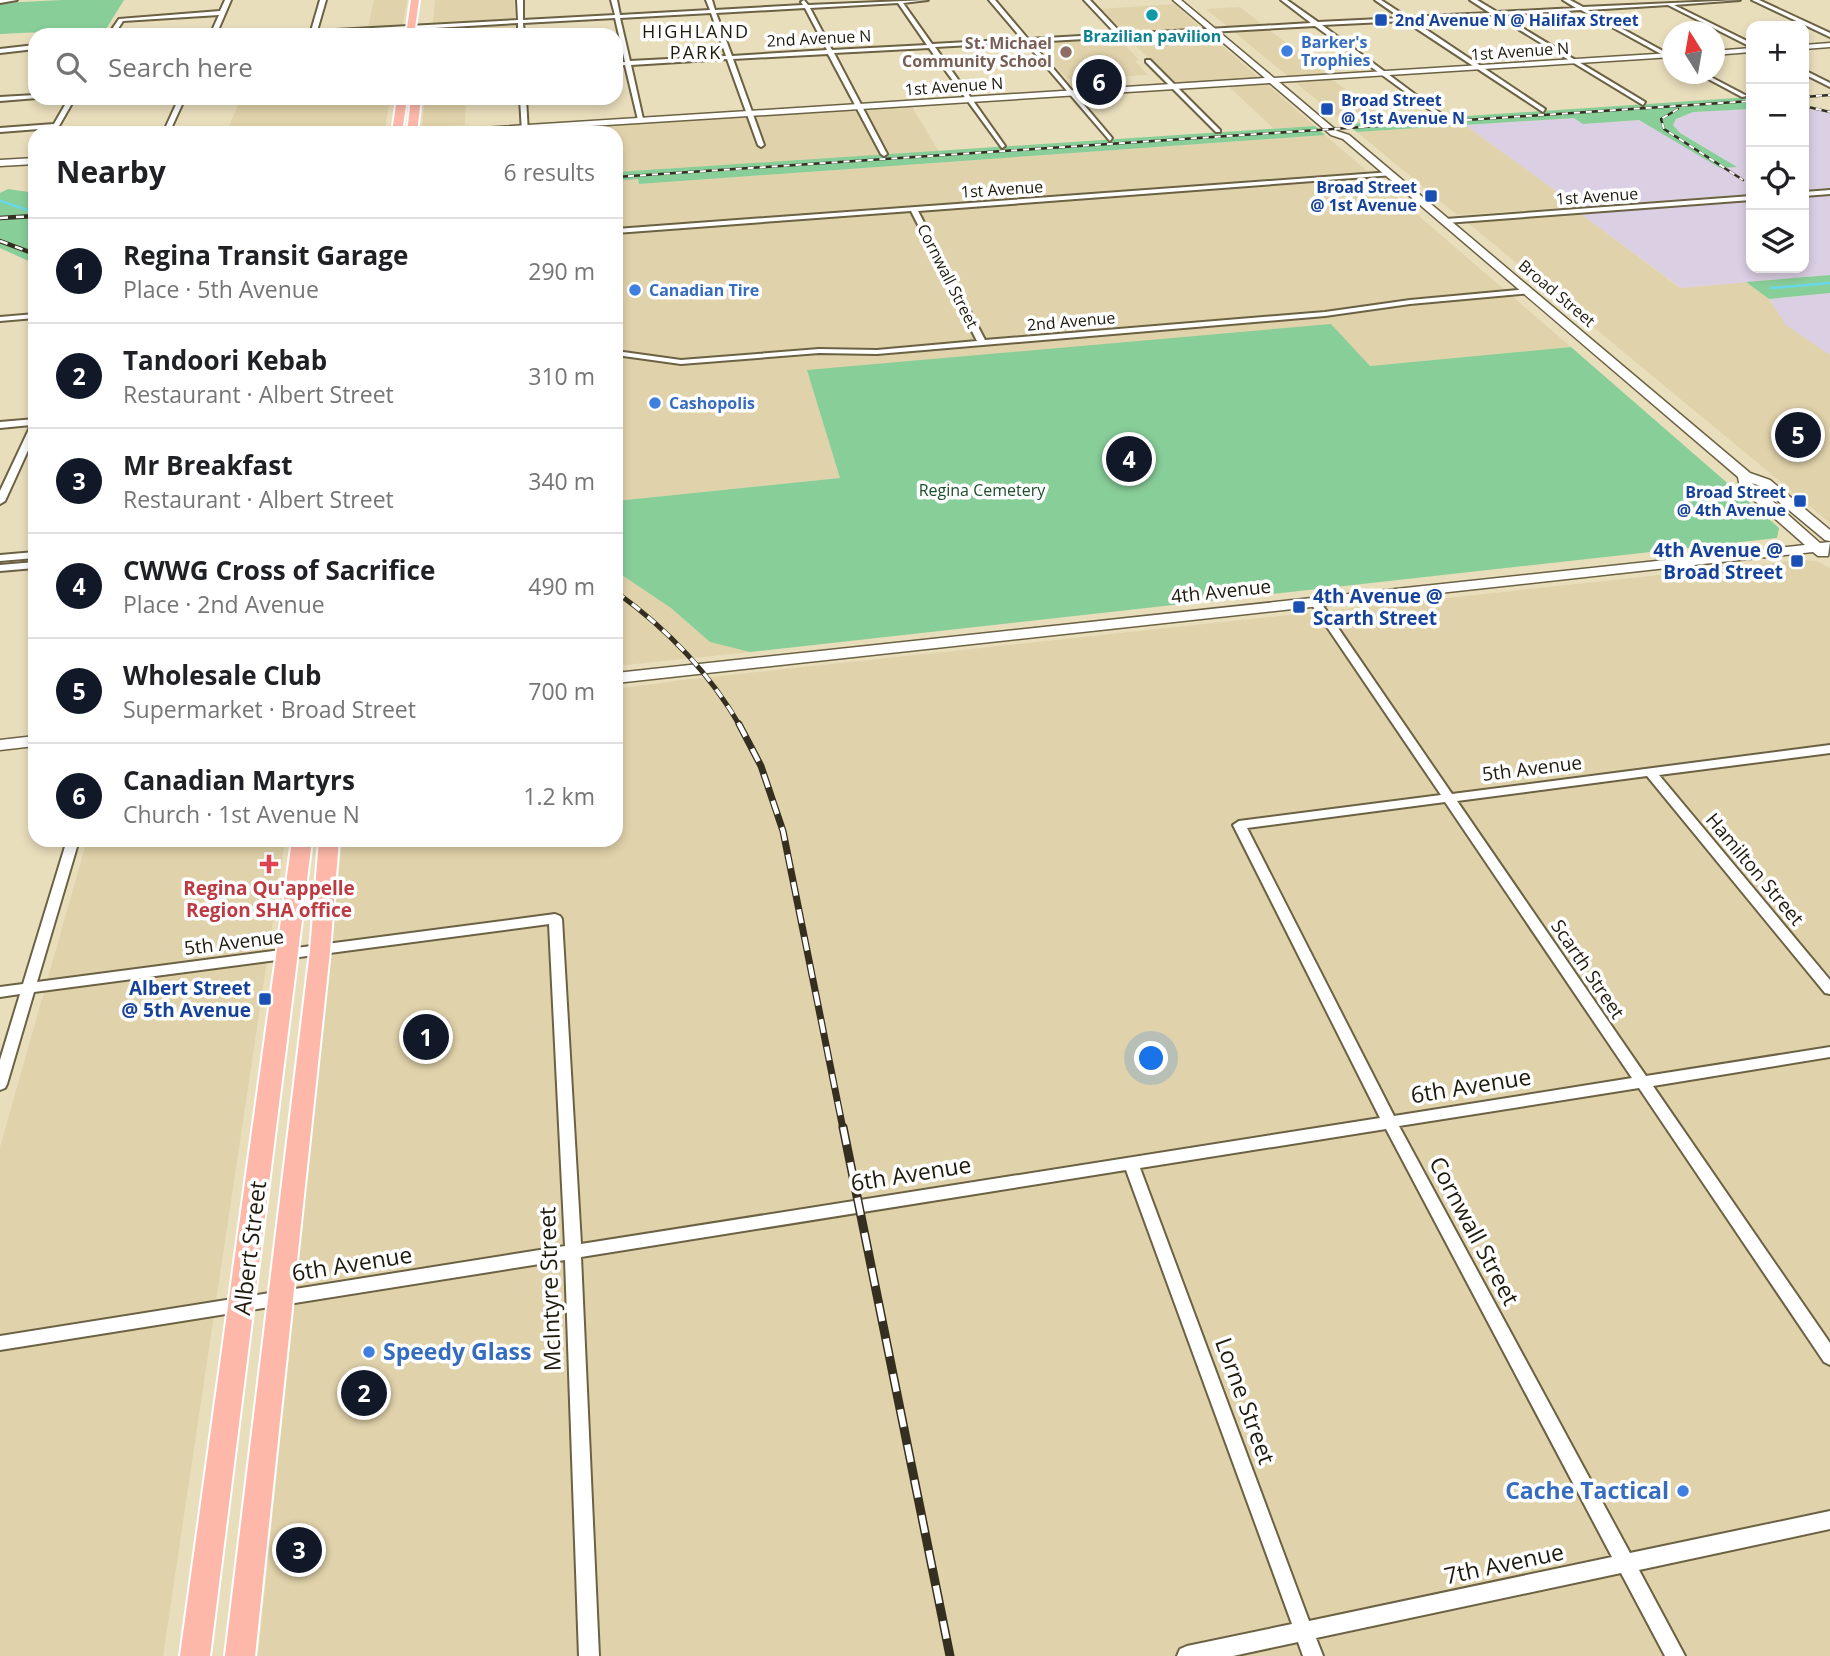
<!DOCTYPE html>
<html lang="en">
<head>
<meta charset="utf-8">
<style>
  body { margin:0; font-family:"Open Sans",sans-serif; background:#f6f6f6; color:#202124 }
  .controls { position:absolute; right:21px; top:21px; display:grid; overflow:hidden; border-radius:14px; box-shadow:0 4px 10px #0003 }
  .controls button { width:63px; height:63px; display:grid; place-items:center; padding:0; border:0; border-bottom:2px solid #e0e0e0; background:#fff; color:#202124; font:35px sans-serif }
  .compass { position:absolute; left:1662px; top:21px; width:63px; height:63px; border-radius:50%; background:#fff; box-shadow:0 4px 10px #0003; rotate:349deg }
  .you { position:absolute; left:1152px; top:1059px; width:24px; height:24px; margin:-18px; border:5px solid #fff; border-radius:50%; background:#1a73e8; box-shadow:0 0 0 10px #1a73e833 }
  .badge { display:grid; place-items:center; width:46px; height:46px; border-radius:50%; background:#111827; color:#fff; font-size:23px; font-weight:700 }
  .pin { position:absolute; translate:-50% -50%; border:4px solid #fff; box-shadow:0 2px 7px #0006 }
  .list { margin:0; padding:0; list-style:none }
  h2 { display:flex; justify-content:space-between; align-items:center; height:91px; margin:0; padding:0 28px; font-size:30px }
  h2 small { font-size:23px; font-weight:400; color:#757577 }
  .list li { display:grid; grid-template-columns:46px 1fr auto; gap:21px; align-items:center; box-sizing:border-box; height:105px; padding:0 28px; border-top:2px solid #e0e0e0 }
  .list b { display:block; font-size:26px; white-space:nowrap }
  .list p { margin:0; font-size:23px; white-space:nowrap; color:#757577 }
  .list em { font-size:23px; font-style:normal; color:#757577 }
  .icon { flex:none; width:38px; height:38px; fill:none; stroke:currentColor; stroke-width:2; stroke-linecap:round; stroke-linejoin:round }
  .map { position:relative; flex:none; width:1830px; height:1656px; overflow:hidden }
  .search { position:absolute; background:#fff; box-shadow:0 4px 10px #0003; left:28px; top:28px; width:595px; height:77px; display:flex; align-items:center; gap:18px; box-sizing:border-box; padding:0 24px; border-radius:21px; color:#757577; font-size:26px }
  .panel { position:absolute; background:#fff; box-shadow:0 4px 10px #0003; left:28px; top:126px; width:595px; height:721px; border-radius:21px }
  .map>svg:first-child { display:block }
  .built { fill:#e0d2aa }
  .industrial { fill:#dbcfe3 }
  .green { fill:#88ce99 }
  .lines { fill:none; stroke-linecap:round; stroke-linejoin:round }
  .stream { stroke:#68d8e8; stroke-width:2.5 }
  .street-casing { stroke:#6b6143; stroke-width:4 }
  .secondary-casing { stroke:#6b6143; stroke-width:3 }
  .primary-casing { stroke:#fff; stroke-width:4 }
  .street { fill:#fff; fill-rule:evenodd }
  .secondary { fill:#fff; fill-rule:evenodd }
  .primary { fill:#fdb8a9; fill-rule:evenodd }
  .rail-far4-casing { stroke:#342f20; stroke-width:2.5 }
  .rail-far3-casing { stroke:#342f20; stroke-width:4.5 }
  .rail-far2-casing { stroke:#342f20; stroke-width:5 }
  .rail-far1-casing { stroke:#342f20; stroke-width:7 }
  .rail-casing { stroke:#342f20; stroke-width:9 }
  .rail-far4 { stroke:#fff; stroke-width:2; stroke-dasharray:6; stroke-linecap:butt }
  .rail-far3 { stroke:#fff; stroke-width:2.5; stroke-dasharray:8; stroke-linecap:butt }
  .rail-far2 { stroke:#fff; stroke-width:3.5; stroke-dasharray:10; stroke-linecap:butt }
  .rail-far1 { stroke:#fff; stroke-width:4.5; stroke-dasharray:14; stroke-linecap:butt }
  .rail { stroke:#fff; stroke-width:6; stroke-dasharray:18; stroke-linecap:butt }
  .culture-dot { fill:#0f9aa8; stroke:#fff; stroke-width:2.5 }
  .transit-dot { fill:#1a4fb4; stroke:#fff; stroke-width:2.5 }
  .shop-dot { fill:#3f7fe0; stroke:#fff; stroke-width:2.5 }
  .education-dot { fill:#8d6e63; stroke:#fff; stroke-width:2.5 }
  .health-dot { fill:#e0444e; stroke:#fff; stroke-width:2.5 }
  .labels { text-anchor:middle; stroke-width:7; stroke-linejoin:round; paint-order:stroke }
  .far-transit-label { font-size:16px; font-weight:bold; fill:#164399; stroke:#fff; text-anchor:start }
  .far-culture-label { font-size:16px; font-weight:bold; fill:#0d838f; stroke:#fff }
  .far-street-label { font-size:16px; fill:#1e1a0d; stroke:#fff }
  .far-shop-label { font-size:16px; font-weight:bold; fill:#366cbe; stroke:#fff; text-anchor:start }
  .far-education-label { font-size:16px; font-weight:bold; fill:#785e54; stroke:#fff; text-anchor:end }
  .far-park-label { font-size:16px; fill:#1b4e2b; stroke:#fff }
  .far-neighbourhood-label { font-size:18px; letter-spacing:2px; fill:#1e1a0d; stroke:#fff }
  .transit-label { font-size:19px; font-weight:bold; fill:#164399; stroke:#fff; text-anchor:end }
  .street-label { font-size:19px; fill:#1e1a0d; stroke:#fff }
  .health-label { font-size:19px; font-weight:bold; fill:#be3a42; stroke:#fff }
  .near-street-label { font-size:23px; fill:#1e1a0d; stroke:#fff }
  .near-shop-label { font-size:23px; font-weight:bold; fill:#366cbe; stroke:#fff; text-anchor:start }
</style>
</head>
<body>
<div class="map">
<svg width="1830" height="1656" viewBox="0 0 1830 1656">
  <rect width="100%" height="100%" fill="#e9debc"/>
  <g class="built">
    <polygon points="374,0 407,0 403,25 368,28"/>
    <polygon points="435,0 514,0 515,20 433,24"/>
    <polygon points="1174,4 1315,126 1274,129 1224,82 1175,85 1099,9"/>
    <polygon points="1240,7 1386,121 1346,124 1206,9"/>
    <polygon points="515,24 515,35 431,35 432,29"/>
    <polygon points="1118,38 1139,60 1135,61 1148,75 1067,79 1036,43"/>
    <polygon points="241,98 390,98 385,130 333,133 122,133 229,126"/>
    <polygon points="425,98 466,98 465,125 422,128"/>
    <polygon points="911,105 939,152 616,172 616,133 469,133"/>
    <polygon points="1465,125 1578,207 1457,215 1357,132"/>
    <polygon points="1325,135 1571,347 1370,366 808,370 840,478 616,501 616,181 638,179 639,184"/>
    <polygon points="1581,214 1680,288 1746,282 1769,299 1787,325 1830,355 1830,523 1468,223"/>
    <polygon points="1800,560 1816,561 1830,568 1830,1656 258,1656 342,840 616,840 616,689 682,680"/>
    <polygon points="616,571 671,608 710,642 750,652 616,666"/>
    <polygon points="87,840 285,840 163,1656 0,1656 0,1147"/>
  </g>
  <g class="industrial">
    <polygon points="1751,109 1751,194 1578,207 1465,125 1574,118 1583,124 1639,120 1721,168 1736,167 1680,133 1673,125 1676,119 1693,112"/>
    <polygon points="1804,109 1830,110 1830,188 1804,190"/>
    <polygon points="1830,195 1830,275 1681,288 1581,214 1751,201 1751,268 1804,268 1804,197"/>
    <polygon points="1830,293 1830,355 1786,325 1769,299"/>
  </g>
  <g class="green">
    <polygon points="62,0 124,0 106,29 0,34 0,3"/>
    <polygon points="1751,97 1751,109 1693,112 1676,119 1673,125 1680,133 1737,167 1720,168 1639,120 1583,124 1574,118 1357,132 1346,124"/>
    <polygon points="1315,126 1325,135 639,184 638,179 616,181 616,172"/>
    <polygon points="8,189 35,193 35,264 0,248 0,193"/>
    <polygon points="1830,275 1830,293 1769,299 1746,282"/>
    <polygon points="1331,324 1370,366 1571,347 1779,528 1777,538 750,652 710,642 671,608 616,571 616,501 840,478 807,370"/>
  </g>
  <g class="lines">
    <g class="stream">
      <polyline points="0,201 34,212"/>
      <polyline points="1771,288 1830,283"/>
    </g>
    <g class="street-casing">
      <g id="street">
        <polygon points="0,0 17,0 0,3"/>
        <polygon points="225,0 231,0 216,35 210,35 219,15 123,21 114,35 108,35 119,19 220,11"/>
        <path d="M320 0H326L317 31 518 20 517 0H523V20L615 15 611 0H617L620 15 710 10 706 0H712L715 10 803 5 801 2 804 0 808 5 928 0 903 3 932 44 1022 39 989 0H995L1028 39 1116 34 1084 0H1090L1122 34 1311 23 1281 0H1287L1318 22 1401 18 1375 0H1381L1407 17 1490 13 1470 0H1477L1497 12 1576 8 1563 0H1570L1583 7 1740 0 1674 5 1751 43V47L1668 5 1588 10 1672 56V60L1581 10 1501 15 1645 102 1643 105 1495 15 1412 20 1545 109 1543 112 1405 21 1322 25 1443 115 1441 118 1315 26 1031 42 1112 138 1110 141 1025 42 935 47 1005 146 1002 148 929 48 834 53 887 154 884 156 881 154 828 54 733 59 764 145 761 147 758 145 727 59 631 65 643 119 638 120 625 65 616 66V62H625L615 18 523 23 524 35H518V23L316 35H264L311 31ZM898 3 927 45 832 50 810 8ZM805 8 827 50 732 56 716 13ZM711 13 726 56 630 61 620 18Z"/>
        <polygon points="1752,0 1759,0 1830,33 1830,37"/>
        <polygon points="35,45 35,49 0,53 0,49"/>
        <polygon points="1146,60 1150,60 1220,130 1220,132 1216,132 1146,62"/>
        <polygon points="1804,70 1830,83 1830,87 1804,74"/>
        <polygon points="1699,74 1705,74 1747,96 1742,97"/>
        <polygon points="35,95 35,98 37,98 0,101 0,97"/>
        <polygon points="69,98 75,98 55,133 49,133 52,128 0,132 0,128 54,124"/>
        <polygon points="179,98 185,98 169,133 163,133"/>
        <polygon points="520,98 526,98 528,133 522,133"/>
        <polygon points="1391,172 1394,174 1393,175 918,211 985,340 1325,312 1410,300 1528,289 1532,291 1531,293 1410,304 1325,316 877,354 819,353 681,364 616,355 616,351 681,360 819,349 877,350 977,341 911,211 616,233 616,229"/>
        <polygon points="1830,190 1830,194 1804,196 1804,192"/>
        <polygon points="1751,196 1751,200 1446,223 1443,221 1446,219"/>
        <polygon points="35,314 35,318 0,321 0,317"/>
        <polygon points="35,419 35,435 5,501 0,504 0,491 31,425 0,428 0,422"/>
        <polygon points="35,552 35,558 0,561 0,555"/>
        <polygon points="35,562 35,568 0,571 0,565"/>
        <path d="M1315 599 1319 600 1452 794 1830 745V753L1659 775 1830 980V994L1825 993 1647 776 1457 801 1646 1076 1830 1047V1057L1653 1086 1830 1343V1365L1824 1362 1639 1088 1399 1126 1630 1553 1830 1511V1529L1639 1570 1685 1656H1665L1621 1573 1316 1638 1323 1656H1303L1298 1642 1233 1656H1177L1180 1649 1187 1646 1292 1624 1126 1170 581 1257 599 1656H579L565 1260 0 1350V1336L565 1246 549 924 34 992 7 1084 5 1088 0 1090V1060L20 994 0 997V987L23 984 67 840H79L37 982 555 914 560 916 562 919 581 1244 1380 1118 1233 825 1239 821 1441 795 1310 602ZM1445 802 1632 1078 1394 1116 1247 828ZM1386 1129 1612 1557 1309 1621 1140 1168Z"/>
      </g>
    </g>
    <g class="secondary-casing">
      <g id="secondary">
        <polygon points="1173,0 1181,0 1274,78 1672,53 1672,57 1279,82 1337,131 1349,135 1750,473 1770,480 1830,530 1830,541 1825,540 1760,486 1752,483 1820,543 1830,542 1828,556 1818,556 1813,552 616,683 616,673 1805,545 1740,488 1738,477 1343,139 1331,135 1270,83 482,133 378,133 382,130 451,130 1265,78"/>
        <polygon points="1830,43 1830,47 1804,49 1804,45"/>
        <polygon points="1751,48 1751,52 1714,55 1714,51"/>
        <polygon points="35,158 35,164 0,166 0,160"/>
        <polygon points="35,736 35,746 0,750 0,740"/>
      </g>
    </g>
    <g class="primary-casing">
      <g id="primary">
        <polygon points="411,0 419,0 414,35 406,35"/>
        <polygon points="397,98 407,98 402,133 392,133"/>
        <polygon points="411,98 421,98 417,133 407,133"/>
        <polygon points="292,840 312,840 210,1656 180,1656"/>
        <polygon points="319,840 339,840 330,951 255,1656 225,1656 310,951"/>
      </g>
    </g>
    <use href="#street" class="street"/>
    <use href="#secondary" class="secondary"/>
    <use href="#primary" class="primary"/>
    <g class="rail-far4-casing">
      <g id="rail-far4">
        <polyline points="1804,97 1830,95"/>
        <polyline points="1804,106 1830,112"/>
        <polyline points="1678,109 1661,119 1664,129 1743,180"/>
        <polyline points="616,177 1751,101"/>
      </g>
    </g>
    <g class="rail-far3-casing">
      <g id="rail-far3">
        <polyline points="0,218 35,216"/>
        <polyline points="0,241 35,254"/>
      </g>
    </g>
    <g class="rail-far2-casing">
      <path id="rail-far2" d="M616 592C666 628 709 672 740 726"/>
    </g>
    <g class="rail-far1-casing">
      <polyline id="rail-far1" points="739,724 761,766 783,831 843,1129"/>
    </g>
    <g class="rail-casing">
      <polyline id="rail" points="843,1127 950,1656"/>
    </g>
    <use href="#rail-far4" class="rail-far4"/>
    <use href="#rail-far3" class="rail-far3"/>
    <use href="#rail-far2" class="rail-far2"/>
    <use href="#rail-far1" class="rail-far1"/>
    <use href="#rail" class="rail"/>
  </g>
  <circle class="culture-dot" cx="1152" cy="15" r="7"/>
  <g class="transit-dot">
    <rect x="1374" y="13" width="14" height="14" rx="3.5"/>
    <rect x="1320" y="102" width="14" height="14" rx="3.5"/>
    <rect x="1424" y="189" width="14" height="14" rx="3.5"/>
    <rect x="1793" y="494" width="14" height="14" rx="3.5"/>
    <rect x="1790" y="554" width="14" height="14" rx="3.5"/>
    <rect x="1292" y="600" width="14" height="14" rx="3.5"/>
    <rect x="258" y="992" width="14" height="14" rx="3.5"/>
  </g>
  <g class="shop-dot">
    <circle cx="1287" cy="51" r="7"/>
    <circle cx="635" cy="290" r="7"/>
    <circle cx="655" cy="403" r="7"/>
    <circle cx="369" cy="1352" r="7"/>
    <circle cx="1683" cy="1491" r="7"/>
  </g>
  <circle class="education-dot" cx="1066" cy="52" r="7"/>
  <path class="health-dot" d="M265.5 853.5h7v7h7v7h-7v7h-7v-7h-7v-7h7z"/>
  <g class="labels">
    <g class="far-transit-label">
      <text x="1395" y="26">2nd Avenue N @ Halifax Street</text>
      <text x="1341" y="106">Broad Street<tspan x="1341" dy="18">@ 1st Avenue N</tspan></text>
      <text x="1417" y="193" text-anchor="end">Broad Street<tspan x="1417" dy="18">@ 1st Avenue</tspan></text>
      <text x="1786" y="498" text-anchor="end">Broad Street<tspan x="1786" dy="18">@ 4th Avenue</tspan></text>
    </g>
    <g class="far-culture-label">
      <text x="1152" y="42">Brazilian pavilion</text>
    </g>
    <g class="far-street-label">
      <text transform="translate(819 38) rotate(-3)" y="6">2nd Avenue N</text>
      <text transform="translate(1520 51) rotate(-4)" y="6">1st Avenue N</text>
      <text transform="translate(954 86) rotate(-4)" y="6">1st Avenue N</text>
      <text transform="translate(1002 189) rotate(-4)" y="6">1st Avenue</text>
      <text transform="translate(1597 196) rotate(-4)" y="6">1st Avenue</text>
      <text transform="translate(948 276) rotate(63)" y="6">Cornwall Street</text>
      <text transform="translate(1557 293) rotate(40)" y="6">Broad Street</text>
      <text transform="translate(1071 321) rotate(-5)" y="6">2nd Avenue</text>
    </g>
    <g class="far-shop-label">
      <text x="1301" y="48">Barker's<tspan x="1301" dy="18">Trophies</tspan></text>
      <text x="649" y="296">Canadian Tire</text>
      <text x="669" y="409">Cashopolis</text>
    </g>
    <g class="far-education-label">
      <text x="1052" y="49">St. Michael<tspan x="1052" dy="18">Community School</tspan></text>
    </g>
    <g class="far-park-label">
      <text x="982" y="496">Regina Cemetery</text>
    </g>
    <g class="far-neighbourhood-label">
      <text x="696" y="38">HIGHLAND<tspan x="696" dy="21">PARK</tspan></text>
    </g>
    <g class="transit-label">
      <text x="1783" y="557">4th Avenue @<tspan x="1783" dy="22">Broad Street</tspan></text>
      <text x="1313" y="603" text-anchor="start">4th Avenue @<tspan x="1313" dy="22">Scarth Street</tspan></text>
      <text x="251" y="995">Albert Street<tspan x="251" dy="22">@ 5th Avenue</tspan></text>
    </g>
    <g class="street-label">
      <text transform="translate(1221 591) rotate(-6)" y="7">4th Avenue</text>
      <text transform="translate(1532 768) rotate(-7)" y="7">5th Avenue</text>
      <text transform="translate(1755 869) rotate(50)" y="7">Hamilton Street</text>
      <text transform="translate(234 942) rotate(-7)" y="7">5th Avenue</text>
      <text transform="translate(1588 969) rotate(56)" y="7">Scarth Street</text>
    </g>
    <g class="health-label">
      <text x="269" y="895">Regina Qu'appelle<tspan x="269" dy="22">Region SHA office</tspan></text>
    </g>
    <g class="near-street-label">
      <text transform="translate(1471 1086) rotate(-9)" y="8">6th Avenue</text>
      <text transform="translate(911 1174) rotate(-9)" y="8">6th Avenue</text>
      <text transform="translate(1474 1231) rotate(62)" y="8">Cornwall Street</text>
      <text transform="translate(250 1248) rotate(-83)" y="8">Albert Street</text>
      <text transform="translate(352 1264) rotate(-9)" y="8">6th Avenue</text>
      <text transform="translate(550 1289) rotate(-92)" y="8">McIntyre Street</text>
      <text transform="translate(1245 1401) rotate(70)" y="8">Lorne Street</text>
      <text transform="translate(1504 1564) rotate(-12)" y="8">7th Avenue</text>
    </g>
    <g class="near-shop-label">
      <text x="383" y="1360">Speedy Glass</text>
      <text x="1669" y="1499" text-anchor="end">Cache Tactical</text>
    </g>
  </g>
</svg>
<div class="controls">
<button>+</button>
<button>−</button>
<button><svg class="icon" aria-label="locate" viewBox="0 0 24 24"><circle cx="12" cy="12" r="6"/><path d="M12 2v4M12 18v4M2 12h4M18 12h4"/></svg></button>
<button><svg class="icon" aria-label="layers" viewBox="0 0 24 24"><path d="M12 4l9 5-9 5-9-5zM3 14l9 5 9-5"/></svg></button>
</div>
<svg class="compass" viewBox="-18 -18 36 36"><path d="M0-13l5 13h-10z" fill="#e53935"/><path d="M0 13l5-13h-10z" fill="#757577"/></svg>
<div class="you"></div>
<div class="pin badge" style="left:426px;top:1037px">1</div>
<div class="pin badge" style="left:364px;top:1393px">2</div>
<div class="pin badge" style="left:299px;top:1550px">3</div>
<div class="pin badge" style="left:1129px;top:459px">4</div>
<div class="pin badge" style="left:1798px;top:435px">5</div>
<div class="pin badge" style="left:1099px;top:82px">6</div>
<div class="search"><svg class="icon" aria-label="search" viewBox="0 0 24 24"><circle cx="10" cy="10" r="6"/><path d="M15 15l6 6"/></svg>Search here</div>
<section class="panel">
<h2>Nearby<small>6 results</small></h2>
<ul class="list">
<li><span class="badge">1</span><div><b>Regina Transit Garage</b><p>Place · 5th Avenue</p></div><em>290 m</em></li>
<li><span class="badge">2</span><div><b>Tandoori Kebab</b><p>Restaurant · Albert Street</p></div><em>310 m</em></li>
<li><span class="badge">3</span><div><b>Mr Breakfast</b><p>Restaurant · Albert Street</p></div><em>340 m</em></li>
<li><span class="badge">4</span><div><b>CWWG Cross of Sacrifice</b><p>Place · 2nd Avenue</p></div><em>490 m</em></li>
<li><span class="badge">5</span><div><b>Wholesale Club</b><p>Supermarket · Broad Street</p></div><em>700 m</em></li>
<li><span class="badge">6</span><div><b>Canadian Martyrs</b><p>Church · 1st Avenue N</p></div><em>1.2 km</em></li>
</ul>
</section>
</div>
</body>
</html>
